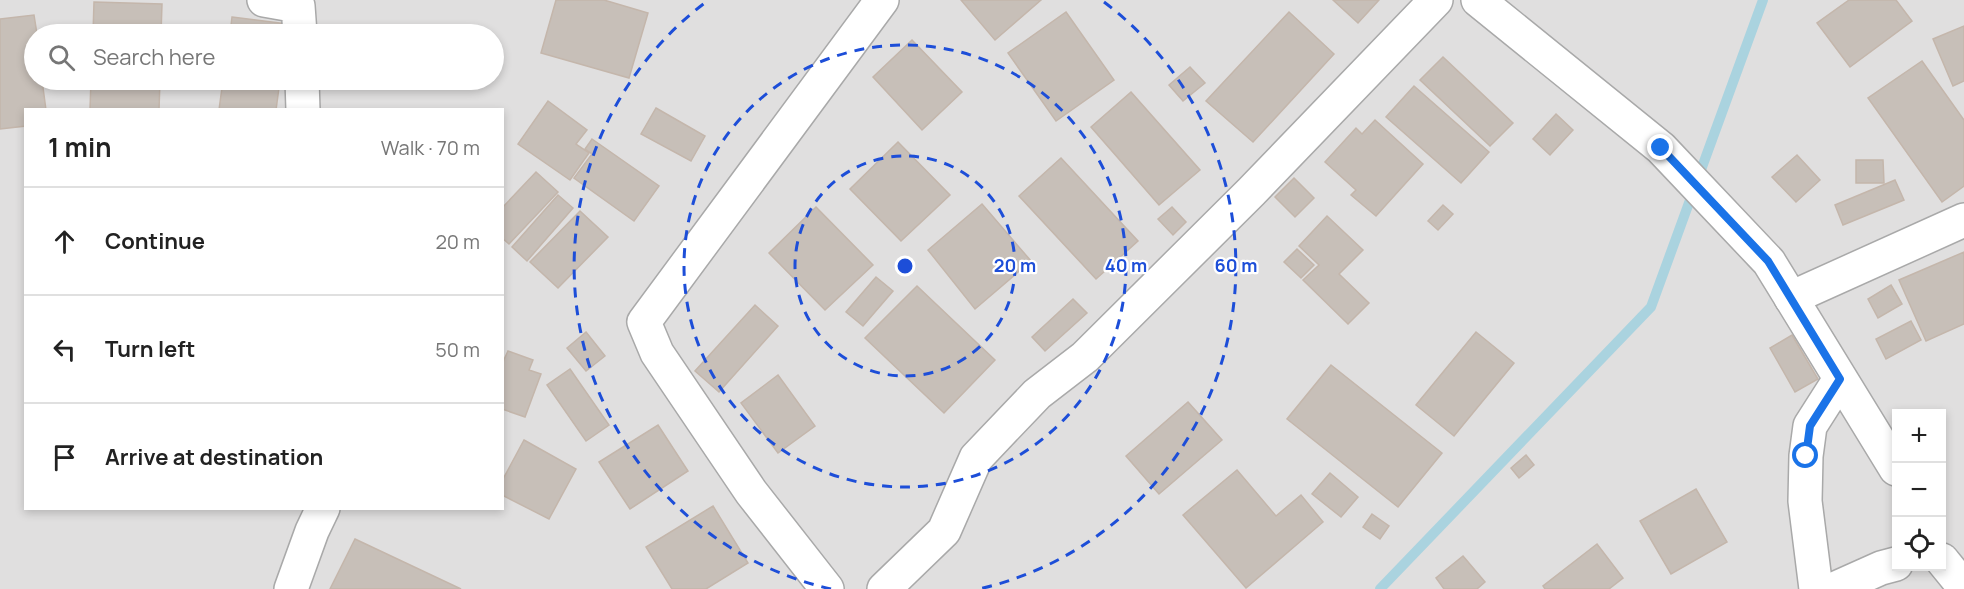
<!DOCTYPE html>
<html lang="en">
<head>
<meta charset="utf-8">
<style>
  body { margin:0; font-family:Manrope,sans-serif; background:#f6f6f6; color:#222 }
  .controls { position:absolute; right:18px; bottom:18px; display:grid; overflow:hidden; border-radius:0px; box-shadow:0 3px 9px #0003 }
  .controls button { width:54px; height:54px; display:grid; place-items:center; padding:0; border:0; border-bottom:2px solid #e0e0e0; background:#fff; color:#222; font:30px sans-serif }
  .stop { position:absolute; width:18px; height:18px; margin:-14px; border:4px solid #1a73e8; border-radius:50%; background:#fff }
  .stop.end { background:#1a73e8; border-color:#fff; box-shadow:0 2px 6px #0008 }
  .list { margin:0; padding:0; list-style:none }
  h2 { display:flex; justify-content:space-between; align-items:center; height:78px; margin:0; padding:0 24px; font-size:26px }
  h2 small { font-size:20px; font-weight:400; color:#767676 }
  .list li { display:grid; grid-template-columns:39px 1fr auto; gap:18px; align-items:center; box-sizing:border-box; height:108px; padding:0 24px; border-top:2px solid #e0e0e0 }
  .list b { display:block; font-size:22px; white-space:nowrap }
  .list em { font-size:20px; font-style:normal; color:#767676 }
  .icon { flex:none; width:33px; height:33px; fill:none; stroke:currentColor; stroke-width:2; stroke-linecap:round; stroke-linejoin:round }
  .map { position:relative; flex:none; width:1964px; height:589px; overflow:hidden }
  .search { position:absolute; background:#fff; box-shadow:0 3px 9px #0003; left:24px; top:24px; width:480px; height:66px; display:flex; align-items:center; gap:15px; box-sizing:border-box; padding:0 21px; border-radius:33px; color:#767676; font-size:22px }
  .panel { position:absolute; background:#fff; box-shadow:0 3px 9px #0003; left:24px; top:108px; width:480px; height:402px; border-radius:0px }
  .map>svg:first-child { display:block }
  .residential { fill:#e0dfdf; fill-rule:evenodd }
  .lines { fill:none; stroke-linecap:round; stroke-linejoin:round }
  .stream { stroke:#aad3df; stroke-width:10 }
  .building { fill:#c7bfb8; stroke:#c4b6ab; stroke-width:1.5 }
  .street-casing { stroke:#a9a9a9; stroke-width:36 }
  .street { stroke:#fff; stroke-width:33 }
  .route { stroke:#1a73e8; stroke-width:8 }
  .ring { fill:none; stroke:#1d4ed8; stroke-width:3; stroke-dasharray:10 8 }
  .centre { fill:#1d4ed8; stroke:#fff; stroke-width:3 }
  .ring-label { font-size:18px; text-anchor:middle; font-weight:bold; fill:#1d4ed8; stroke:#fff; stroke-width:4.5; stroke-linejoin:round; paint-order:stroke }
</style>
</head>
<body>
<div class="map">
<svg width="1964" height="589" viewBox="0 0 1964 589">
  <rect width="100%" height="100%" fill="#f2efe9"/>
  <path class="residential" d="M0 0H1964V589H0ZM34 34H494V80H34ZM26 110H502V508H26ZM1896 414H1942V566H1896Z"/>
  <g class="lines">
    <polyline class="stream" points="1380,589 1651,307 1763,0"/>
  </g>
  <g class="building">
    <polygon points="556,0 604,0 648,13 629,78 541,53"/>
    <polygon points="961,0 1041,0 995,40"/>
    <polygon points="1333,0 1379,0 1358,23"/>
    <polygon points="1849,0 1896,0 1912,21 1850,67 1817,23"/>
    <polygon points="94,2 162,4 161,34 93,34"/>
    <polygon points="1066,12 1114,80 1056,121 1008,53"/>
    <polygon points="1289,12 1334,54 1253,142 1206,101"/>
    <polygon points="34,15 37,34 34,34 34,80 42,80 46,110 26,110 26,126 0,129 0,19"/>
    <polygon points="232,17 287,24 286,34 230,34"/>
    <polygon points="1964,26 1964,81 1953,86 1933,39"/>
    <polygon points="912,40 962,92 922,130 873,77"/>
    <polygon points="1443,57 1513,123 1490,146 1420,80"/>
    <polygon points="1922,61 1964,120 1964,186 1942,202 1868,98"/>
    <polygon points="1190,67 1205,83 1183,101 1169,85"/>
    <polygon points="91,80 160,80 159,110 90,110"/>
    <polygon points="223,80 280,80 276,110 219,110"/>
    <polygon points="1414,86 1489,152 1461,183 1386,117"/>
    <polygon points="1131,92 1200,170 1159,205 1091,127"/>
    <polygon points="548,101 587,130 576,144 589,153 570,180 518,144"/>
    <polygon points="656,108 705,136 691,161 641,134"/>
    <polygon points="1556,114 1573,130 1550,155 1533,139"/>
    <polygon points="1375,120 1423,164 1376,216 1351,195 1356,190 1325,162 1356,128 1362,134"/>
    <polygon points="592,139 659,186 634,221 574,178 592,154 585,149"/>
    <polygon points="898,142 950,195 901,241 850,189"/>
    <polygon points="1797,155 1820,180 1796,202 1772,177"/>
    <polygon points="1061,158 1138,241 1096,279 1019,196"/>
    <polygon points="1856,160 1883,160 1884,183 1856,183"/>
    <polygon points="536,172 558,192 509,244 502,238 502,208"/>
    <polygon points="1294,178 1314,198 1295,217 1275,197"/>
    <polygon points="1895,180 1904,200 1843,225 1835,205"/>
    <polygon points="558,195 573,208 527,261 512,247"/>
    <polygon points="982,204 1031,261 975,309 928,250"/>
    <polygon points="1443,205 1453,214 1438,230 1428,221"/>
    <polygon points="816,207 873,265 825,310 769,253"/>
    <polygon points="1172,207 1186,222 1173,235 1158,219"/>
    <polygon points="580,211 608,237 558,288 530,262"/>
    <polygon points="1327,216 1363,250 1339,274 1369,303 1348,324 1303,280 1319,265 1299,246"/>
    <polygon points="1297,249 1314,265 1301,278 1284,262"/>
    <polygon points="1964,252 1964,324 1926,341 1899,280"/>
    <polygon points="876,277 893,291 863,326 846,312"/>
    <polygon points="1891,285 1902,304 1878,318 1868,299"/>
    <polygon points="917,286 995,360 944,413 865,338"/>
    <polygon points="1073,299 1087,313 1045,351 1032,337"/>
    <polygon points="755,305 778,326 719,392 695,371"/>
    <polygon points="1911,321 1921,340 1886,359 1876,339"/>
    <polygon points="586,332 605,356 586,371 567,348"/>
    <polygon points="1476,332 1514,363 1454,436 1416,405"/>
    <polygon points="1792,335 1818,379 1795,392 1770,348"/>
    <polygon points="508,351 533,360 529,370 541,374 525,417 502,409 502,364"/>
    <polygon points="1331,365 1442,453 1398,507 1287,419"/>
    <polygon points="570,369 609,425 586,441 547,385"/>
    <polygon points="778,375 815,426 778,453 741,403"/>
    <polygon points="1188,402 1222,440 1159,494 1126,456"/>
    <polygon points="658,425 688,471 630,509 599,462"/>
    <polygon points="524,440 576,469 549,519 502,495 502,481"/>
    <polygon points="1526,455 1534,465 1519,478 1511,468"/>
    <polygon points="1237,470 1276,516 1301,495 1323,522 1246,588 1183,515"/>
    <polygon points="1330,473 1358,497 1341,517 1312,494"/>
    <polygon points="1696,489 1727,542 1671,574 1640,521"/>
    <polygon points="713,506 748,563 706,589 672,589 646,547"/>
    <polygon points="1372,514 1389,526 1380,539 1363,527"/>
    <polygon points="355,539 461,589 330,589"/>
    <polygon points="1597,544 1623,578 1609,589 1545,589 1543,586"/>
    <polygon points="1463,556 1485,582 1477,589 1444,589 1436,578"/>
  </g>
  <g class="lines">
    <g class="street-casing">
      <g id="street">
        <polyline points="264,0 298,6 300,34"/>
        <polyline points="1478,0 1661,148 1769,262 1896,469"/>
        <polyline points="302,80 303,110"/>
        <polyline points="1791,298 1964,220"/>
        <polyline points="1942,560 1964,587"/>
        <polyline points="291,589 312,531 323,508"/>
        <polyline points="827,589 751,492 657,353 644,322 882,0"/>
        <polyline points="884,589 944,531 976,458 1037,394 1085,357 1251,192 1436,0"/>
        <polyline points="1816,589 1805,501 1806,456 1810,426 1840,379"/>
        <polyline points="1834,589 1881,568 1896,564"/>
      </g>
    </g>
    <use href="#street" class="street"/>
  </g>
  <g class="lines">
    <polyline class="route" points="1661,148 1768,261 1840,379 1810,426 1806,456"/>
  </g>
  <g class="ring">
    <circle cx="905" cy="266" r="110"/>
    <circle cx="905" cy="266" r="221"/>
    <path d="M831 589A331 331 0 0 1 706 2M1104 2A331 331 0 0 1 979 589"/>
  </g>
  <circle cx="905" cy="266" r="9" class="centre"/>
  <g class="ring-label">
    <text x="1015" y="272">20 m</text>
    <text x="1126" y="272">40 m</text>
    <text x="1236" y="272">60 m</text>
  </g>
</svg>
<div class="controls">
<button>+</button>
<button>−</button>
<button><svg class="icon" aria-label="locate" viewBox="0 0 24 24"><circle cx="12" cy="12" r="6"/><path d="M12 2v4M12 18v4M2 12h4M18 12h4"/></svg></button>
</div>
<div class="stop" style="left:1806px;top:456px"></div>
<div class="stop end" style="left:1661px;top:148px"></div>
<div class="search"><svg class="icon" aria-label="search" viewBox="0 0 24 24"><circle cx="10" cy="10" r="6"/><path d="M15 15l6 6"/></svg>Search here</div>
<section class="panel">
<h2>1 min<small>Walk · 70 m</small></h2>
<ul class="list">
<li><svg class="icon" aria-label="ahead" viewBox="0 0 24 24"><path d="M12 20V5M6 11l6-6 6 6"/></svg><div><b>Continue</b></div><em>20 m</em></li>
<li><svg class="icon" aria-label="left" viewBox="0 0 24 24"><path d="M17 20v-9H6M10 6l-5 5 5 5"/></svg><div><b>Turn left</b></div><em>50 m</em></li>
<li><svg class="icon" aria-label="arrive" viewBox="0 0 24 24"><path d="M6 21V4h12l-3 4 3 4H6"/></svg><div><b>Arrive at destination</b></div></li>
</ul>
</section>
</div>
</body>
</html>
